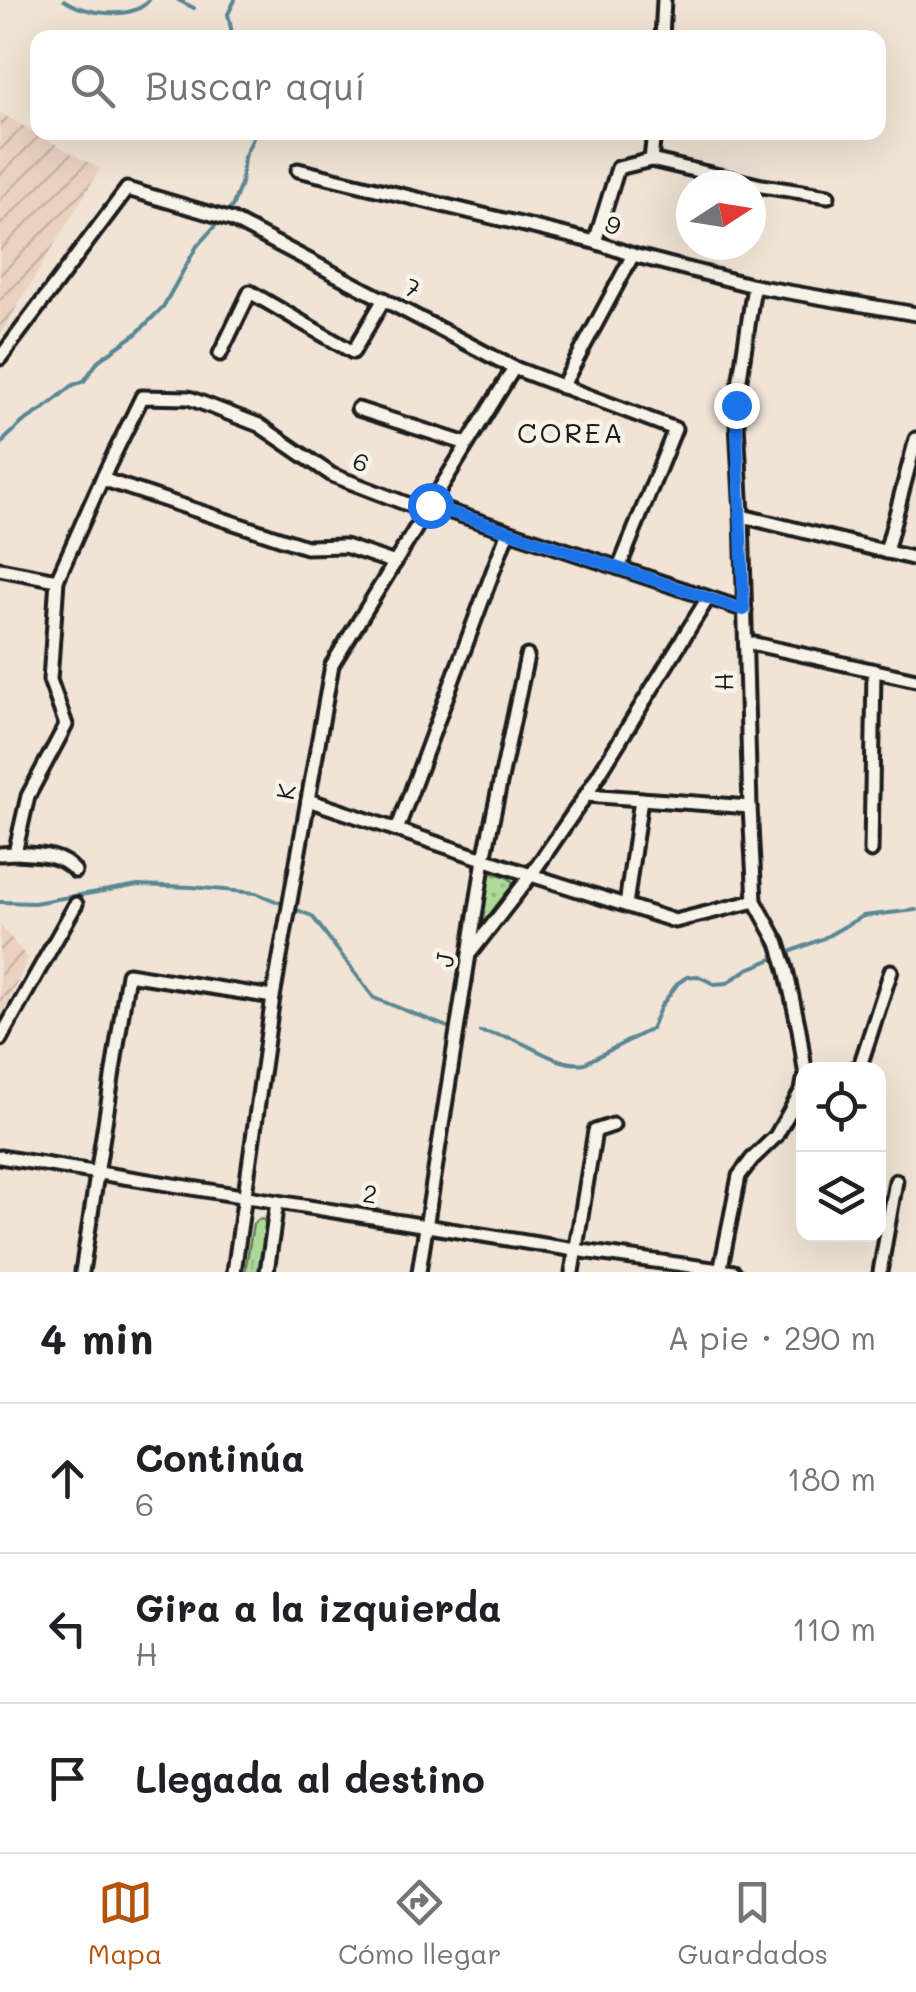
<!DOCTYPE html>
<html lang="es">
<head>
<meta charset="utf-8">
<style>
  body { margin:0; font-family:Mali,sans-serif; background:#f2f2f2; color:#202124 }
  .controls { position:absolute; right:30px; bottom:30px; display:grid; overflow:hidden; border-radius:20px; box-shadow:0 10px 40px #0002 }
  .controls button { width:90px; height:90px; display:grid; place-items:center; padding:0; border:0; border-bottom:2px solid #e0e0e0; background:#fff; color:#202124; font:50px sans-serif }
  .compass { position:absolute; left:676px; top:170px; width:90px; height:90px; border-radius:50%; background:#fff; box-shadow:0 10px 40px #0002; rotate:78deg }
  .stop { position:absolute; width:30px; height:30px; margin:-22px; border:8px solid #1a73e8; border-radius:50%; background:#fff }
  .stop.end { background:#1a73e8; border-color:#fff; box-shadow:0 2px 10px #0008 }
  .list { margin:0; padding:0; list-style:none }
  h2 { display:flex; justify-content:space-between; align-items:center; height:130px; margin:0; padding:0 40px; font-size:42px }
  h2 small { font-size:32px; font-weight:400; color:#757577 }
  .list li { display:grid; grid-template-columns:65px 1fr auto; gap:30px; align-items:center; box-sizing:border-box; height:150px; padding:0 40px; border-top:2px solid #e0e0e0 }
  .list b { display:block; font-size:38px; white-space:nowrap }
  .list p { margin:0; font-size:32px; white-space:nowrap; color:#757577 }
  .list em { font-size:32px; font-style:normal; color:#757577 }
  .icon { flex:none; width:55px; height:55px; fill:none; stroke:currentColor; stroke-width:2; stroke-linecap:round; stroke-linejoin:round }
  .map { position:relative; flex:none; width:916px; height:1272px; overflow:hidden }
  .search { position:absolute; background:#fff; box-shadow:0 10px 40px #0002; left:30px; right:30px; top:30px; height:110px; display:flex; align-items:center; gap:25px; box-sizing:border-box; padding:0 35px; border-radius:20px; color:#757577; font-size:38px }
  .sheet { height:580px; background:#fff }
  nav { display:flex; justify-content:space-around; align-items:center; box-sizing:border-box; height:140px; border-top:2px solid #e0e0e0; background:#fff; font-size:28px; color:#757577 }
  nav a { display:grid; justify-items:center; gap:5px }
  nav .on { color:#b45309 }
  .map>svg:first-child { display:block }
  .industrial { fill:url(#industrial-furrows) }
  .grass { fill:url(#grass-tufts); stroke:#657b5a; stroke-width:2.5 }
  .park { fill:url(#park-dots); stroke:#657b5a; stroke-width:2.5 }
  .lines { fill:none; stroke-linecap:round; stroke-linejoin:round }
  .stream { stroke:#5a8794; stroke-width:4 }
  .minor-casing { stroke:#1c1c1c; stroke-width:19 }
  .minor { stroke:#f7f3e8; stroke-width:11 }
  .route { stroke:#1a73e8; stroke-width:12 }
  .labels { text-anchor:middle; stroke-width:9; stroke-linejoin:round; paint-order:stroke }
  .street-label { font-size:25px; fill:#1c1c1c; stroke:#f7f3e8 }
  .neighbourhood-label { font-size:28px; letter-spacing:2.5px; fill:#1c1c1c; stroke:#f7f3e8 }
</style>
</head>
<body>
<div class="map">
<svg width="916" height="1272" viewBox="0 0 916 1272">
  <defs>
    <pattern id="industrial-furrows" width="10" height="10" patternUnits="userSpaceOnUse" patternTransform="scale(2.5)"><rect width="10" height="10" fill="#ead1c0"/><path d="M-1 1l2-2M0 10L10 0M9 11l2-2" fill="none" stroke="#c8b3a4"/></pattern>
    <pattern id="grass-tufts" width="24" height="20" patternUnits="userSpaceOnUse" patternTransform="scale(2.5)"><rect width="24" height="20" fill="#aeda98"/><path d="M3 7l-1-3M5 7V3M7 7l1-3M15 17l-1-3M17 17v-4M19 17l1-3" fill="none" stroke="#95ba82"/></pattern>
    <pattern id="park-dots" width="8" height="8" patternUnits="userSpaceOnUse" patternTransform="scale(2.5)"><rect width="8" height="8" fill="#aeda98"/><path d="M2 2h.1M6 6h.1" fill="none" stroke="#95ba82" stroke-width="1.8" stroke-linecap="round"/></pattern>
  </defs>
  <rect width="100%" height="100%" fill="#f1e4d6"/>
  <filter id="ink" filterUnits="userSpaceOnUse"><feTurbulence type="fractalNoise" baseFrequency=".01" numOctaves="2"/><feDisplacementMap in="SourceGraphic" scale="20" xChannelSelector="R" yChannelSelector="G"/><feConvolveMatrix kernelMatrix="1 2 1 2 8 2 1 2 1" color-interpolation-filters="sRGB"/></filter>
  <g filter="url(#ink)">
    <g class="industrial">
      <polygon points="0,113 100,169 0,335"/>
      <polygon points="0,925 28,958 0,1021"/>
    </g>
    <polygon class="grass" points="259,1219 264,1220 266,1226 258,1272 245,1272 253,1224"/>
    <path class="park" d="M491 873C499 874 511 877 515 885L481 931 485 880 486 875Z"/>
    <g class="lines">
      <g class="stream">
        <path d="M64 0C83 14 133 21 149 0"/>
        <polyline points="178,0 194,8"/>
        <polyline points="233,38 228,14 235,0"/>
        <polyline points="0,446 6,438 23,422 45,408 73,385 84,381 99,360 136,334 163,307 197,246 232,207 241,184 244,157 256,132"/>
        <polyline points="0,902 34,903 138,885 192,887 256,893 312,916 374,998 450,1028"/>
        <path d="M480 1032C491 1034 503 1035 513 1039 536 1048 560 1067 585 1063L651 1029 661 1006 678 983 687 977 698 976 714 984 727 983 748 969 824 938 863 916 916 910"/>
      </g>
      <g class="minor-casing">
        <g id="minor">
          <polyline points="662,38 664,0"/>
          <polyline points="651,160 762,186 828,196"/>
          <polyline points="298,170 595,242 633,255 754,286 916,314"/>
          <polyline points="595,242 618,168 651,160 654,132"/>
          <polyline points="754,286 736,405 742,516 750,807 755,901 778,943 786,969 799,1029 805,1070"/>
          <polyline points="220,354 250,292 353,352 384,299"/>
          <polyline points="0,358 127,189 232,220 514,368 675,429 619,568"/>
          <polyline points="562,387 633,255"/>
          <polyline points="358,409 467,444"/>
          <polyline points="102,479 306,547 345,546 395,563"/>
          <polyline points="742,516 916,559"/>
          <polyline points="886,552 916,439"/>
          <polyline points="0,569 57,580"/>
          <polyline points="746,642 916,680"/>
          <polyline points="586,795 750,807"/>
          <polyline points="308,800 531,875 675,921 755,901"/>
          <polyline points="397,830 508,531"/>
          <polyline points="871,851 874,671"/>
          <polyline points="0,854 15,853"/>
          <path d="M75 871C60 853 38 855 15 853L28 796 66 725 50 680 57 580 102 479 142 397 189 398 259 425 332 475 415 507 430 505 745 610"/>
          <polyline points="626,905 641,799"/>
          <polyline points="471,952 531,875 586,795 708,598"/>
          <polyline points="0,1039 76,904"/>
          <polyline points="850,1070 860,1066 891,971"/>
          <polyline points="0,1157 575,1250 734,1272"/>
          <polyline points="82,1272 128,974 273,997"/>
          <polyline points="234,1272 273,997 332,665 514,368"/>
          <polyline points="267,1272 277,1202"/>
          <polyline points="419,1272 484,859 527,656"/>
          <polyline points="572,1272 595,1131 613,1125"/>
          <polyline points="720,1272 739,1176 752,1159 776,1136 802,1090 804,1080"/>
          <polyline points="880,1272 896,1181"/>
        </g>
      </g>
      <use href="#minor" class="minor"/>
    </g>
  </g>
  <g class="lines" filter="url(#ink)">
    <polyline class="route" points="430,505 744,610 736,405"/>
  </g>
  <g class="labels">
    <g class="street-label">
      <text transform="translate(613 225) rotate(18)" y="9">9</text>
      <text transform="translate(412 288) rotate(28)" y="9">7</text>
      <text transform="translate(361 462) rotate(21)" y="9">6</text>
      <text transform="translate(724 682) rotate(-91)" y="9">H</text>
      <text transform="translate(286 792) rotate(-80)" y="9">K</text>
      <text transform="translate(445 960) rotate(-81)" y="9">J</text>
      <text transform="translate(370 1194) rotate(9)" y="9">2</text>
    </g>
    <g class="neighbourhood-label">
      <text x="571" y="443">COREA</text>
    </g>
  </g>
</svg>
<div class="controls">
<button><svg class="icon" aria-label="locate" viewBox="0 0 24 24"><circle cx="12" cy="12" r="6"/><path d="M12 2v4M12 18v4M2 12h4M18 12h4"/></svg></button>
<button><svg class="icon" aria-label="layers" viewBox="0 0 24 24"><path d="M12 4l9 5-9 5-9-5zM3 14l9 5 9-5"/></svg></button>
</div>
<svg class="compass" viewBox="-18 -18 36 36"><path d="M0-13l5 13h-10z" fill="#e53935"/><path d="M0 13l5-13h-10z" fill="#757577"/></svg>
<div class="stop" style="left:430px;top:505px"></div>
<div class="stop end" style="left:736px;top:405px"></div>
<div class="search"><svg class="icon" aria-label="search" viewBox="0 0 24 24"><circle cx="10" cy="10" r="6"/><path d="M15 15l6 6"/></svg>Buscar aquí</div>
</div>
<section class="sheet">
<h2>4 min<small>A pie · 290 m</small></h2>
<ul class="list">
<li><svg class="icon" aria-label="ahead" viewBox="0 0 24 24"><path d="M12 20V5M6 11l6-6 6 6"/></svg><div><b>Continúa</b><p>6</p></div><em>180 m</em></li>
<li><svg class="icon" aria-label="left" viewBox="0 0 24 24"><path d="M17 20v-9H6M10 6l-5 5 5 5"/></svg><div><b>Gira a la izquierda</b><p>H</p></div><em>110 m</em></li>
<li><svg class="icon" aria-label="arrive" viewBox="0 0 24 24"><path d="M6 21V4h12l-3 4 3 4H6"/></svg><div><b>Llegada al destino</b></div></li>
</ul>
</section>
<nav>
<a class="on"><svg class="icon" aria-label="map" viewBox="0 0 24 24"><path d="M3 6l6-2 6 2 6-2v14l-6 2-6-2-6 2zM9 4v14M15 6v14"/></svg>Mapa</a>
<a><svg class="icon" aria-label="directions" viewBox="0 0 24 24"><path d="M12 3l9 9-9 9-9-9zM9 14v-3h6M13 9l2 2-2 2"/></svg>Cómo llegar</a>
<a><svg class="icon" aria-label="saved" viewBox="0 0 24 24"><path d="M7 4h10v16l-5-4-5 4z"/></svg>Guardados</a>
</nav>
</body>
</html>
